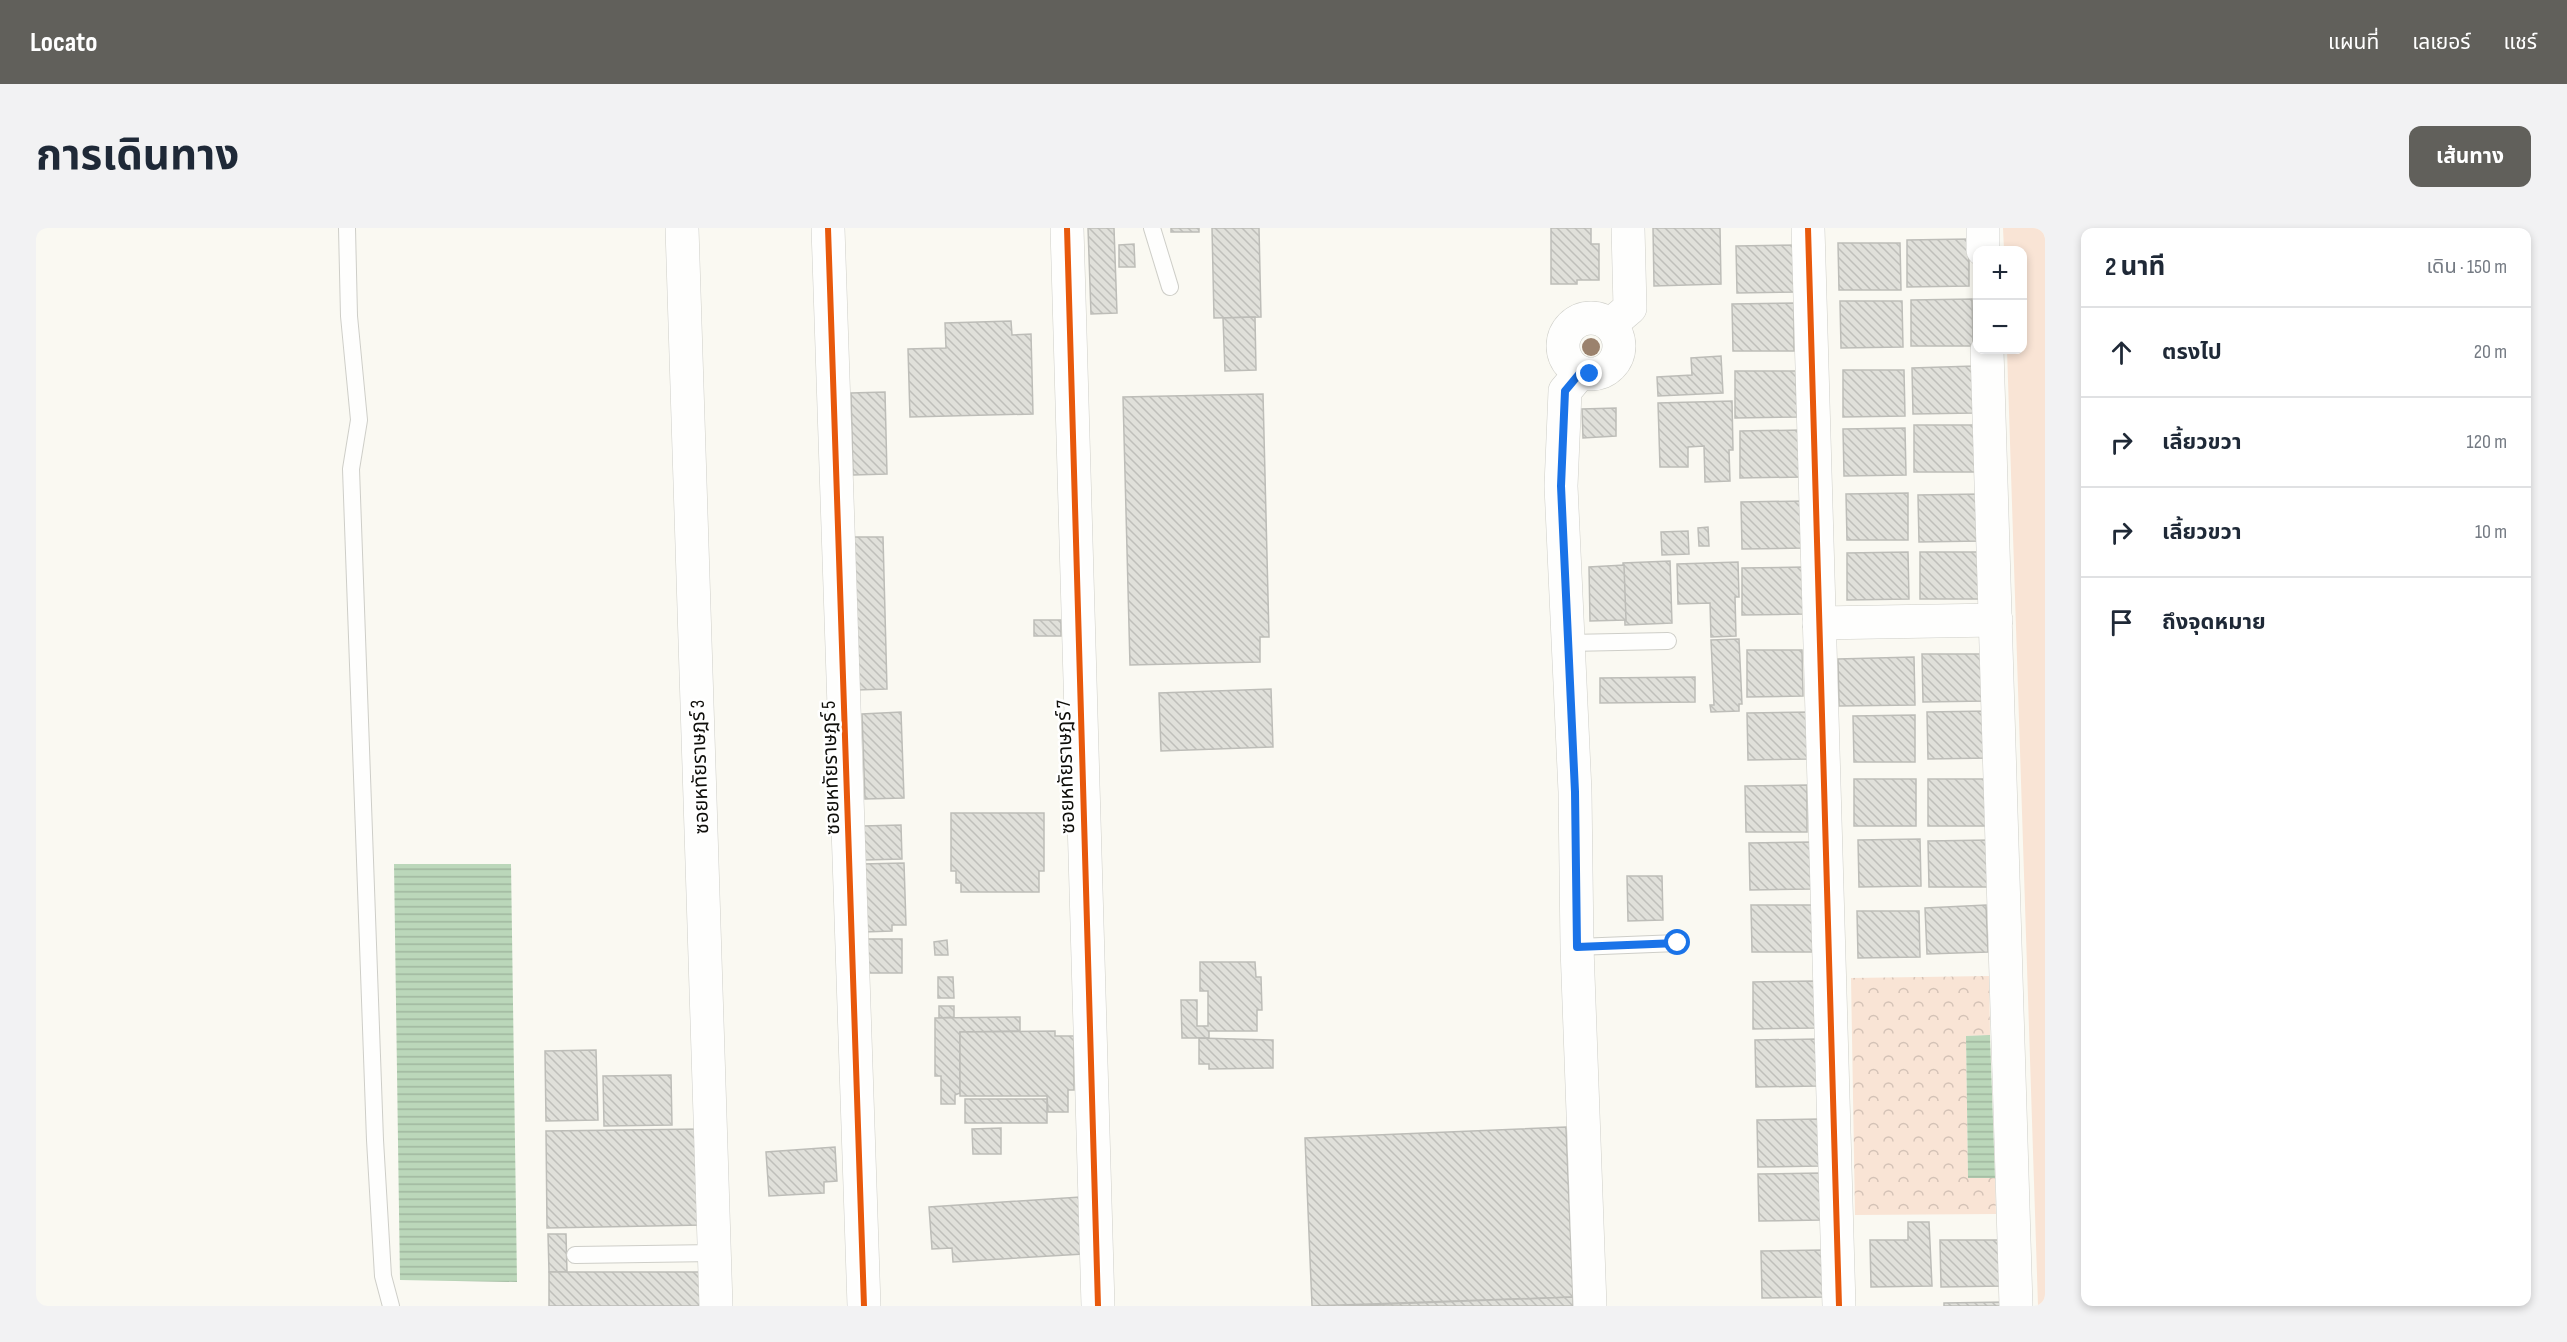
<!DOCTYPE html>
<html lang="th">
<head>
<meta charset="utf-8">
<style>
  body { margin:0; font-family:"Sofia Sans Condensed","Noto Sans Thai",sans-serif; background:#f2f2f3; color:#1f2937 }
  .controls { position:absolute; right:18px; top:18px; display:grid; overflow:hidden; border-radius:12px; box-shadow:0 3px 9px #0003 }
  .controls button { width:54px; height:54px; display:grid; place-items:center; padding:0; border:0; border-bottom:2px solid #e0e1e3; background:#fff; color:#1f2937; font:30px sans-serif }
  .stop { position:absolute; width:18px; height:18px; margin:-14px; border:4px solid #1a73e8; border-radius:50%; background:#fff }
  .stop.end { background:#1a73e8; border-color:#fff; box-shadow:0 2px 6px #0008 }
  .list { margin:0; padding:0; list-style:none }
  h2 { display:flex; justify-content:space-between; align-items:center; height:78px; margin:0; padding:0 24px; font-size:26px }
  h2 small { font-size:20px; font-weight:400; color:#747a83 }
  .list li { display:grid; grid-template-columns:39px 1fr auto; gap:18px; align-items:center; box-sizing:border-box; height:90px; padding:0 24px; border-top:2px solid #e0e1e3 }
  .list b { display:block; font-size:22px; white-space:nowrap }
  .list em { font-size:20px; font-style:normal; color:#747a83 }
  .icon { flex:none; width:33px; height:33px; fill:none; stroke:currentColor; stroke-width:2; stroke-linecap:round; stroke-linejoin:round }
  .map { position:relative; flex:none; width:2009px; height:1078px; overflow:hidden; border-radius:12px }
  header { display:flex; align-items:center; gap:36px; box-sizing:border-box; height:84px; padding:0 30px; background:#61605b; color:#fff }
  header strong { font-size:28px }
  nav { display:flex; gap:33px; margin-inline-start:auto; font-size:21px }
  .intro { display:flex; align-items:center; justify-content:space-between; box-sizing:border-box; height:144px; padding:0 36px }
  h1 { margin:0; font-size:42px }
  .button { padding:15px 27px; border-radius:12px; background:#61605b; color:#fff; font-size:21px; font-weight:700 }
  main { display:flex; gap:36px; padding:0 36px }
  aside { flex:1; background:#fff; border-radius:12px; box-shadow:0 3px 9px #0003 }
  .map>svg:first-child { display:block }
  .green { fill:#f9e4d5 }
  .park { fill:url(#park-crowns) }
  .water { fill:url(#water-rules) }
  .building { fill:url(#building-back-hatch); stroke:#bdbdb8; stroke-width:1.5 }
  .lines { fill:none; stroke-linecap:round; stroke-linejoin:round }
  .service-casing { stroke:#cecec8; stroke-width:18 }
  .minor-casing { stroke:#cecec8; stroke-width:34 }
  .service { stroke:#fefefd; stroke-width:16 }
  .minor { stroke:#fefefd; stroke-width:33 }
  .cycleway-casing { stroke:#fff; stroke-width:10 }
  .cycleway { stroke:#e8590c; stroke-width:6 }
  .tree { fill:#9b826d }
  .route { stroke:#1a73e8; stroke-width:8 }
  .labels { text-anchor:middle; stroke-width:5; stroke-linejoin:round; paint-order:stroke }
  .street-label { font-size:20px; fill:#0f0e0a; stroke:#fff }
</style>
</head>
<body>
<header>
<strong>Locato</strong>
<nav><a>แผนที่</a><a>เลเยอร์</a><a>แชร์</a></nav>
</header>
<div class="intro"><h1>การเดินทาง</h1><a class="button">เส้นทาง</a></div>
<main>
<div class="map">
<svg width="2009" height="1078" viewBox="0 0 2009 1078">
  <defs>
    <pattern id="park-crowns" width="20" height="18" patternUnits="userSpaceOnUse" patternTransform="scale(1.5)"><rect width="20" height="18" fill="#f9e4d5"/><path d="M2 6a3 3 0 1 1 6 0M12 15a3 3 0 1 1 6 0" fill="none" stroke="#d4c2b6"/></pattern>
    <pattern id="water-rules" width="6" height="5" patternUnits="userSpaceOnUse" patternTransform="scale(1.5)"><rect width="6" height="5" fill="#bbd7ba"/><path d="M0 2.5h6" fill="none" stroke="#a0b79f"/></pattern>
    <pattern id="building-back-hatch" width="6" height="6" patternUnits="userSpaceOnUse" patternTransform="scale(1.5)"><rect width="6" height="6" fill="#e0e0da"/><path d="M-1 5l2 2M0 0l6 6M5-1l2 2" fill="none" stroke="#bfbfba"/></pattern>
  </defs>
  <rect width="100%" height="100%" fill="#faf9f2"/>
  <polygon class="green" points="1967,0 2009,0 2009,1078 2002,1078 1971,122 1986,122 1986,22 1968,22"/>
  <polygon class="park" points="1953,748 1954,807 1930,808 1932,950 1959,950 1960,986 1819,987 1815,750"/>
  <g class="water">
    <polygon points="358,636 475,636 481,1054 364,1052"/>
    <polygon points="1954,807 1959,950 1932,950 1930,808"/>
  </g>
  <g class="building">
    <polygon points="1052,0 1078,0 1081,85 1055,86"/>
    <rect x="1135" y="0" width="28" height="4"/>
    <polygon points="1176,0 1223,0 1225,89 1178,90"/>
    <polygon points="1515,0 1555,0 1555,16 1563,16 1563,52 1541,52 1541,56 1515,56"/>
    <polygon points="1617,0 1684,0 1685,56 1618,58"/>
    <polygon points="1933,11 1933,58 1871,59 1871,12"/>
    <polygon points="1802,15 1864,15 1865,62 1803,62"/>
    <polygon points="1098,16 1099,39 1083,39 1083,17"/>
    <polygon points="1762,17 1762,64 1701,65 1700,18"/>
    <polygon points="1936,71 1937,118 1875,118 1875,72"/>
    <polygon points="1804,73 1866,73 1867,119 1805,120"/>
    <polygon points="1758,75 1758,123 1697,123 1696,76"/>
    <polygon points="1219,89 1220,142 1189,143 1187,90"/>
    <polygon points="975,93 976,107 995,106 997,186 874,189 872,121 910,120 909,95"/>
    <polygon points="1685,128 1687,165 1622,168 1621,149 1656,147 1655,130"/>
    <polygon points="1938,138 1938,185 1877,186 1876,140"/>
    <polygon points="1807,142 1868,142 1869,188 1807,189"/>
    <polygon points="1699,143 1760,143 1761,189 1699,190"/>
    <polygon points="849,164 851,246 817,247 815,165"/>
    <polygon points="1227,166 1233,409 1224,409 1224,434 1094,437 1087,169"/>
    <polygon points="1696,173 1697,222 1693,222 1694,253 1669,254 1668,218 1652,219 1652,239 1624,239 1622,175"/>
    <polygon points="1580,180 1580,208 1547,210 1546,181"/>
    <polygon points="1878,197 1939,197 1940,244 1878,244"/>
    <polygon points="1869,200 1870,247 1808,248 1807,201"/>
    <polygon points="1765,202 1766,249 1704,250 1704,203"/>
    <polygon points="1872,265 1872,312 1811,312 1810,266"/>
    <polygon points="1944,266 1944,313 1883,314 1882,267"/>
    <polygon points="1767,273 1767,320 1706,321 1705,274"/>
    <polygon points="1672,299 1673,318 1663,318 1662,300"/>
    <polygon points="1652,303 1653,326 1626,327 1625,304"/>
    <polygon points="815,309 847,309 851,461 820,462"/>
    <polygon points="1872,324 1873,371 1811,372 1811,325"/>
    <polygon points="1884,324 1945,324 1946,371 1884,371"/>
    <polygon points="1634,333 1636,395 1589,397 1587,335"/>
    <polygon points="1702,334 1703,369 1699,369 1700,408 1675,409 1674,375 1642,376 1641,336"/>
    <polygon points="1588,337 1590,392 1554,393 1553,339"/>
    <polygon points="1767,339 1768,386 1706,387 1706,340"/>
    <rect x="998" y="392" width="27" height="16"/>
    <polygon points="1703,411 1706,476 1703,476 1703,483 1675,484 1674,477 1678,477 1675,412"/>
    <polygon points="1711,422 1766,422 1767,468 1711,469"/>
    <polygon points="1886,426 1948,426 1949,473 1887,474"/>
    <polygon points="1878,429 1879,477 1803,478 1802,431"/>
    <polygon points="1659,449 1659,474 1564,475 1564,450"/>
    <polygon points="1235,461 1237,519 1125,523 1123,465"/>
    <polygon points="1953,483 1953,530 1892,531 1891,484"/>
    <polygon points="865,484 868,570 829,571 826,486"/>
    <polygon points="1773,484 1773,531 1712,532 1711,485"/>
    <polygon points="1879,487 1879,534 1818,534 1817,488"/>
    <rect x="1818" y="551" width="62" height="47"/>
    <polygon points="1892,551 1953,551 1954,598 1892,598"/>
    <polygon points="1771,557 1771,604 1710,604 1709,558"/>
    <polygon points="915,585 1008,585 1008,643 1003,643 1003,664 925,664 925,655 920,655 920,643 915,643"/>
    <polygon points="865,597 866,631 828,632 827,598"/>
    <polygon points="1884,611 1885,658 1823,659 1822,612"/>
    <polygon points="1954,612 1955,659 1893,659 1892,613"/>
    <polygon points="1775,614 1775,661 1714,662 1713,615"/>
    <polygon points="868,635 870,697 856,697 856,703 828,704 826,636"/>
    <polygon points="1591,648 1626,648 1627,692 1592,693"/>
    <polygon points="1715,677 1777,677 1777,724 1716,724"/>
    <polygon points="1950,677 1952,724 1891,726 1889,680"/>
    <polygon points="1821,683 1883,683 1884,729 1822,730"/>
    <rect x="829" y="711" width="37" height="34"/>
    <polygon points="911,712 912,727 899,727 898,714"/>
    <polygon points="1164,734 1219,734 1220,749 1225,749 1226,782 1221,782 1221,803 1173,803 1173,810 1146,810 1145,772 1161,772 1161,798 1172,798 1172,763 1164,763"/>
    <polygon points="902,749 917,749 918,770 902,770"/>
    <polygon points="1778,753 1779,800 1717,801 1717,754"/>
    <polygon points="903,778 918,778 918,789 903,790"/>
    <polygon points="984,789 984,803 924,804 924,865 919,867 919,876 905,876 905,848 899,848 899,790"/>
    <polygon points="1019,803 1019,808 1038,808 1038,862 1032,862 1032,884 1012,884 1011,868 924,868 924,804"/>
    <polygon points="1163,810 1237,812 1237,840 1173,841 1173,836 1163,836"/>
    <polygon points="1781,811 1781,858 1720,859 1719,812"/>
    <polygon points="560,822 562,892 510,893 509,823"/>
    <polygon points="635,847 636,897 568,898 567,848"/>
    <rect x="929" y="871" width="82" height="24"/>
    <polygon points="1783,891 1784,938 1722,939 1721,892"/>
    <polygon points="1530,899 1537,1069 1276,1078 1269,910"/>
    <polygon points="965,900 965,926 937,926 936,901"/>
    <polygon points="665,901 666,997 511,1000 510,903"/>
    <polygon points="799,919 801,953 788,954 788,965 733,968 730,924"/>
    <polygon points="1784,945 1785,992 1723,993 1722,946"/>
    <polygon points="1044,969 1047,1026 917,1034 916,1020 896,1021 893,979"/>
    <polygon points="1872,994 1893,994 1896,1058 1835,1059 1834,1012 1872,1012"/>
    <polygon points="512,1006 530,1006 531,1044 513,1044"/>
    <polygon points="1904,1012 1966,1012 1967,1058 1905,1059"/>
    <polygon points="1787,1022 1788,1069 1726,1070 1725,1023"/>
    <rect x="513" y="1044" width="153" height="34"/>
    <polygon points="1537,1069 1537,1078 1302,1078"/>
    <polygon points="1969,1074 1969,1078 1908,1078 1908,1075"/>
  </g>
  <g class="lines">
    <g class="service-casing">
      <g id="service">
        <polyline points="311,0 313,88 323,192 315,241 339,912 347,1048 355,1078"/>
        <polyline points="1116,0 1134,59"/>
        <polyline points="1532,415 1632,413"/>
        <polyline points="1541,719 1642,715"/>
        <polyline points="539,1027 679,1025"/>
      </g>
    </g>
    <g class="minor-casing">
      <g id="minor">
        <polyline points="646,0 680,1078"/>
        <polyline points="792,0 828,1078"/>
        <polyline points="1031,0 1062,1078"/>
        <polyline points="1772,0 1803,1078"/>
        <polyline points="1947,0 1947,22"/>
        <circle cx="1555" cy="118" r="28"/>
        <polyline points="1574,97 1594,80 1592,0"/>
        <polyline points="1951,122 1980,1078"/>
        <polyline points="1544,145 1529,163 1525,258 1539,564 1541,719 1554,1078"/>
        <polyline points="1783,395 1960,392"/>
      </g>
    </g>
    <use href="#service" class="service"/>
    <use href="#minor" class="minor"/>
    <g class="cycleway-casing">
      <g id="cycleway">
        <polyline points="792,0 828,1078"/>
        <polyline points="1031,0 1062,1078"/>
        <polyline points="1772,0 1803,1078"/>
      </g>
    </g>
    <use href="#cycleway" class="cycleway"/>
  </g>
  <circle class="tree" cx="1555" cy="119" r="9"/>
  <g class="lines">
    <polyline class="route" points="1554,146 1544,145 1529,163 1525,258 1539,564 1541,719 1642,715"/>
  </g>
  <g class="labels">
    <g class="street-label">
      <text transform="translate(663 539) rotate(-92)" y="7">ซอยหทัยราษฎร์ 3</text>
      <text transform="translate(1029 539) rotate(-92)" y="7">ซอยหทัยราษฎร์ 7</text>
      <text transform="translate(794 540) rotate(-92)" y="7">ซอยหทัยราษฎร์ 5</text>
    </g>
  </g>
</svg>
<div class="controls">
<button>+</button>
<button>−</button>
</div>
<div class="stop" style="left:1642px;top:715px"></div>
<div class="stop end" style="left:1554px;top:146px"></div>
</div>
<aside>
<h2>2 นาที<small>เดิน · 150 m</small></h2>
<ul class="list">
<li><svg class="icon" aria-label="ahead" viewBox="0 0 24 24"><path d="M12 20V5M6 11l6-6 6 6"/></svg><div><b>ตรงไป</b></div><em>20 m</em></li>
<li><svg class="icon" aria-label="right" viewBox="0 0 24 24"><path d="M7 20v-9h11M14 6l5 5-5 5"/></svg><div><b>เลี้ยวขวา</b></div><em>120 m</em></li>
<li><svg class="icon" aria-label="right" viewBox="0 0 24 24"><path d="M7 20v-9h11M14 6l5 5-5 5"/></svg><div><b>เลี้ยวขวา</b></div><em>10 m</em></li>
<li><svg class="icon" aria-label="arrive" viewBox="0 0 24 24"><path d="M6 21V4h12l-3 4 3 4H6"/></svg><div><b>ถึงจุดหมาย</b></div></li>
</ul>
</aside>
</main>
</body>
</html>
